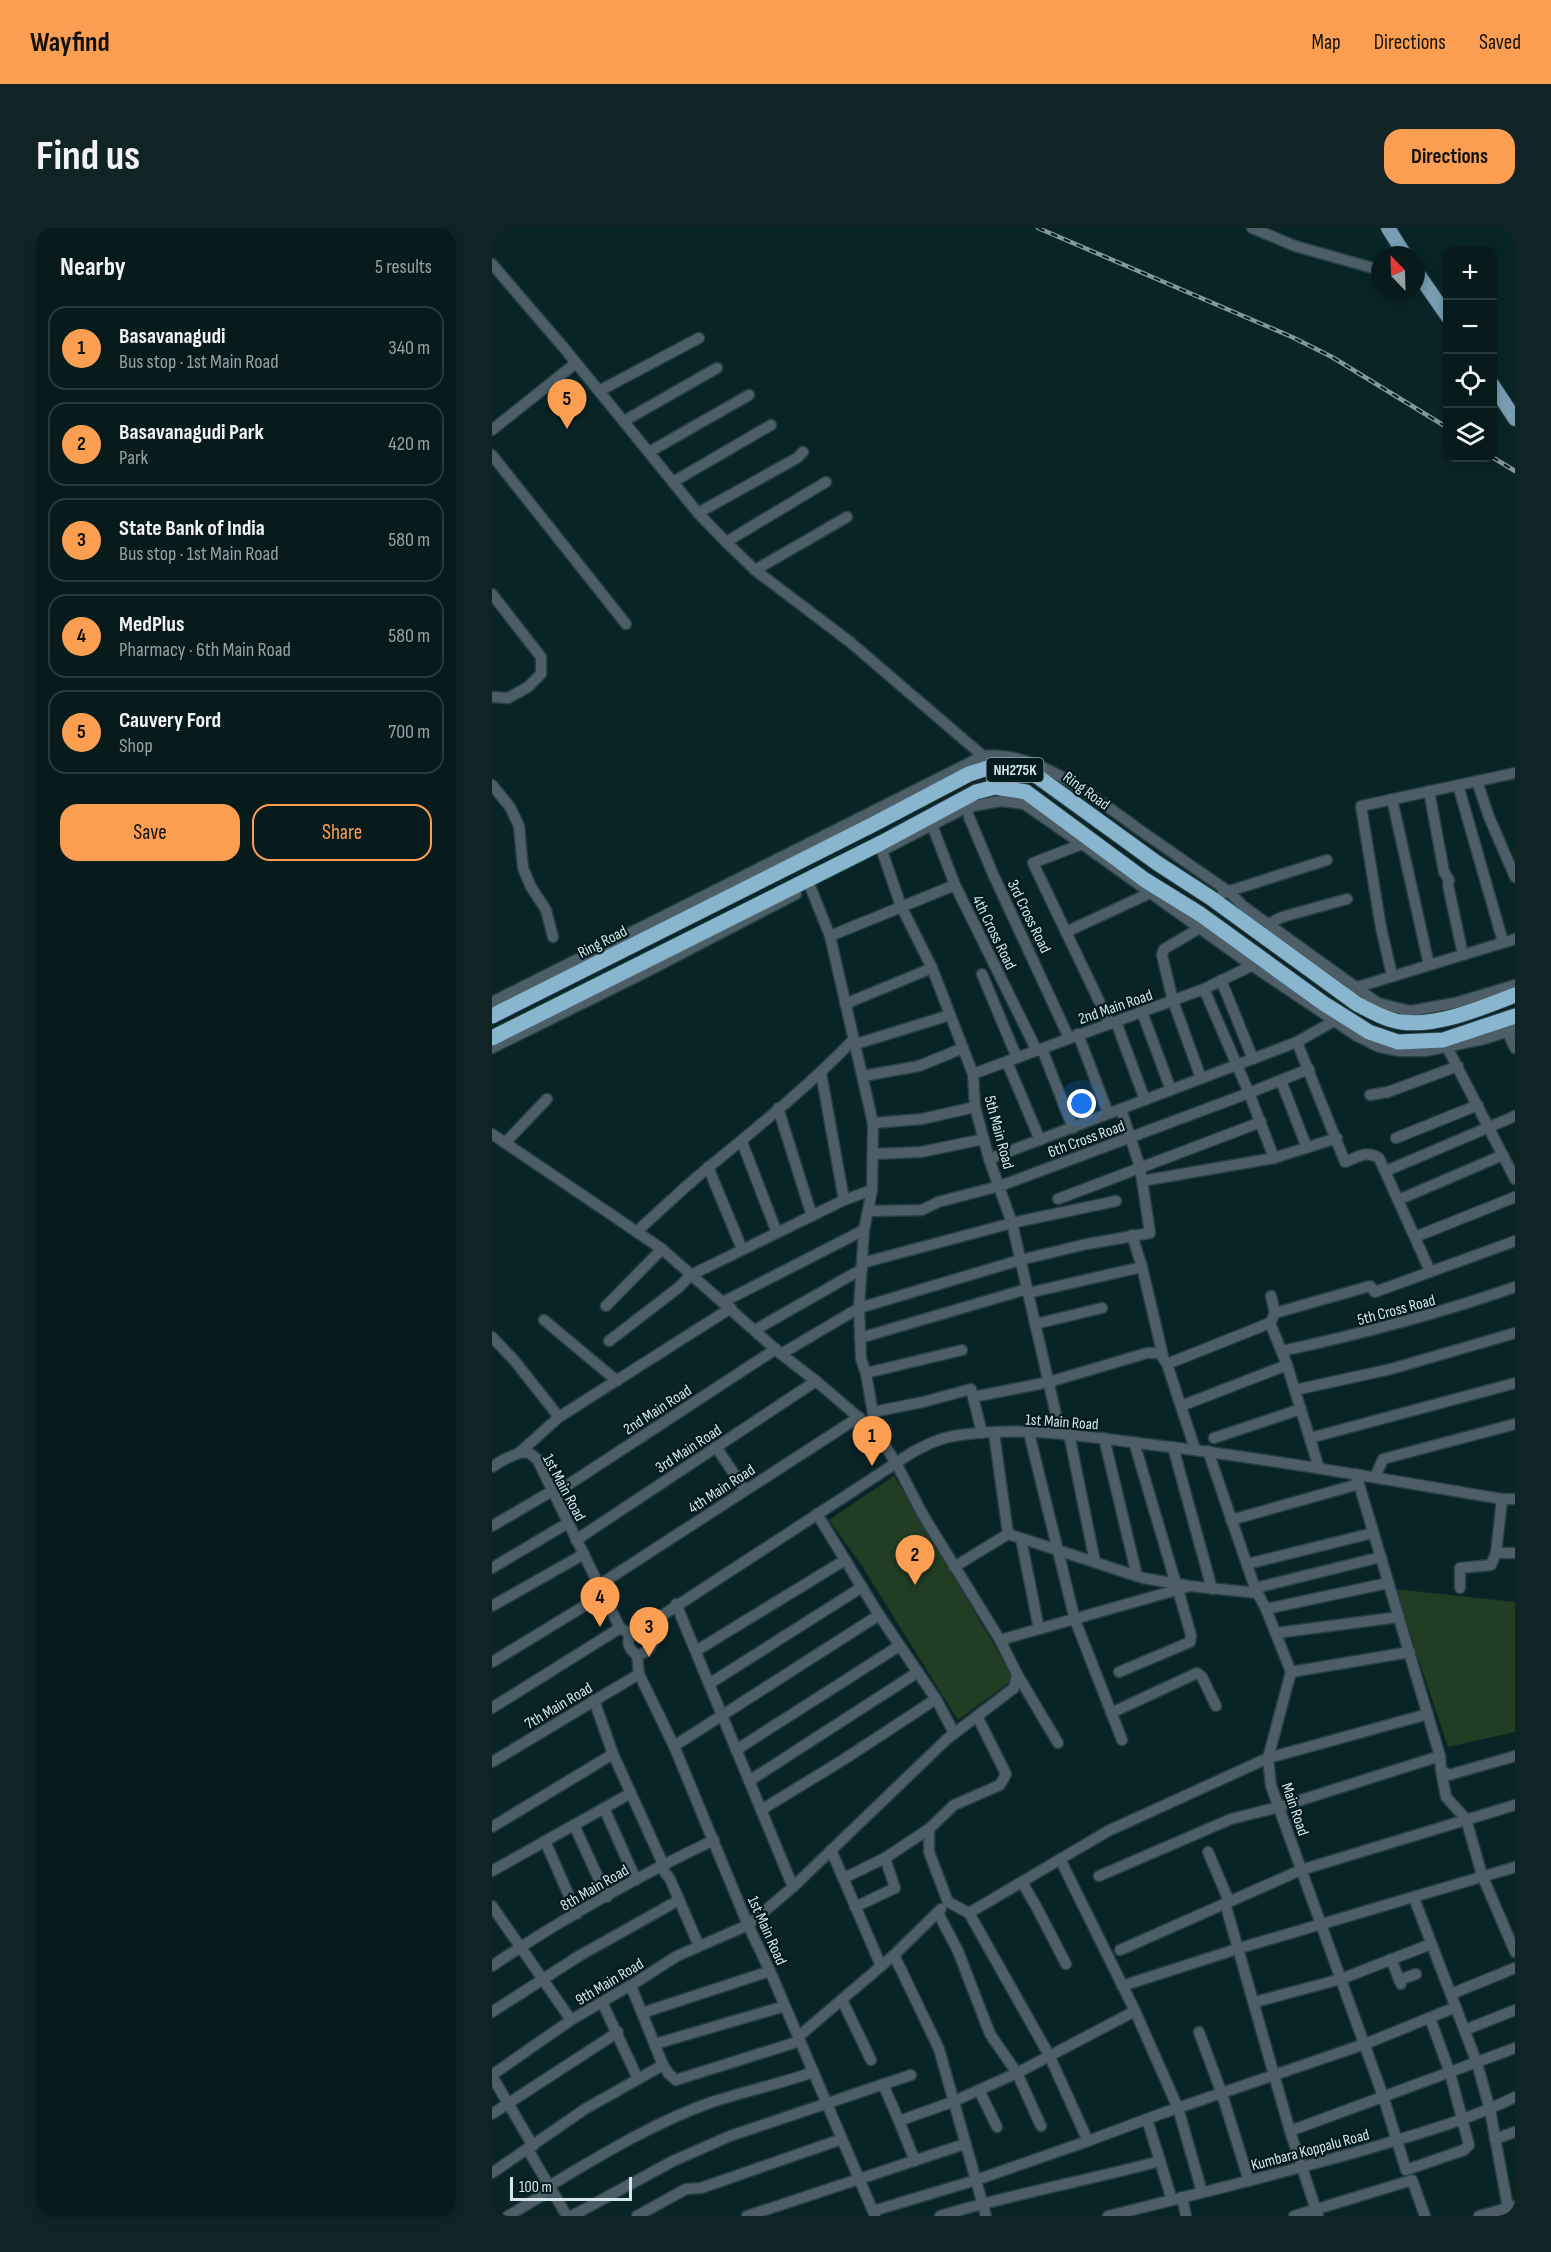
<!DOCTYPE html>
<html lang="en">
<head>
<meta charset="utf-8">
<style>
  body { margin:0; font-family:"Sofia Sans Condensed",sans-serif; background:#102426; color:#f1f3f6 }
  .controls { position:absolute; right:18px; top:18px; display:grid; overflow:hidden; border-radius:12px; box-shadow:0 3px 9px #0003 }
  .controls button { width:54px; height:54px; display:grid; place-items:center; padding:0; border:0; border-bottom:2px solid #28393b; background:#071b1d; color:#f1f3f6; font:30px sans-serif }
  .compass { position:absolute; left:879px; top:18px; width:54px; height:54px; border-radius:50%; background:#071b1d; box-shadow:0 3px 9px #0003; rotate:337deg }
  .scale { position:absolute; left:18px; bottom:15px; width:122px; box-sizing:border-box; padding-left:6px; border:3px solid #d6e5e7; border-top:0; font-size:16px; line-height:21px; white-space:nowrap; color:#d6e5e7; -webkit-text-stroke:4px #011b1e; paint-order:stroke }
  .you { position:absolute; left:590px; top:876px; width:21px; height:21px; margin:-15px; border:4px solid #fff; border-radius:50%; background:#1a73e8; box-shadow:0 0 0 9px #1a73e833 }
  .badge { display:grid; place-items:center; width:39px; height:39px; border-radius:50%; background:#fb9e52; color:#111; font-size:20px; font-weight:700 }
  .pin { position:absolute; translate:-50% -50px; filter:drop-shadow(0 2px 3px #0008) }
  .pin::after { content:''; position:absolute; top:32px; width:21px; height:18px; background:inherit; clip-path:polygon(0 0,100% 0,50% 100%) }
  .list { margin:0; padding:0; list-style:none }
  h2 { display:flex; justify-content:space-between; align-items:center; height:78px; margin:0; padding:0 24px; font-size:26px }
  h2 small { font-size:20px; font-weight:400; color:#98a1a4 }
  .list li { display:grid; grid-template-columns:39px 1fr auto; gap:18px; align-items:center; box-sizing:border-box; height:84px; margin:0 12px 12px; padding:0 12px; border:2px solid #28393b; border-radius:18px }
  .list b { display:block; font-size:22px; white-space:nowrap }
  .list p { margin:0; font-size:20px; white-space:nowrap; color:#98a1a4 }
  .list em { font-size:20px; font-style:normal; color:#98a1a4 }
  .actions { display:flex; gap:12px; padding:18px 24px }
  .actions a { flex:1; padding:14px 0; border:2px solid #fb9e52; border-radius:18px; text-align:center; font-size:21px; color:#fb9e52 }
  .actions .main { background:#fb9e52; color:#111 }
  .icon { flex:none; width:33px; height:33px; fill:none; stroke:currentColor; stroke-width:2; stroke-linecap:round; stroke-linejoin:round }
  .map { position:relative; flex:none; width:1023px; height:1988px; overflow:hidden; border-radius:18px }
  header { display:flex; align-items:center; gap:36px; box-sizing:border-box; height:84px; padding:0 30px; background:#fb9e52; color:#111 }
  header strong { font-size:28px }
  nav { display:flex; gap:33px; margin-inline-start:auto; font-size:21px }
  .intro { display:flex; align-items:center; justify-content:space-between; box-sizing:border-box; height:144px; padding:0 36px }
  h1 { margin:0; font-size:42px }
  .button { padding:15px 27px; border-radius:18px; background:#fb9e52; color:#111; font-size:21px; font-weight:700 }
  main { display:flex; gap:36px; padding:0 36px }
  aside { flex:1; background:#071b1d; border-radius:18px; box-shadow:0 3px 9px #0003 }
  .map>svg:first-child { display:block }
  .green { fill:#213d24 }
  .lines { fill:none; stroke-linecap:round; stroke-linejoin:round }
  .minor-casing { stroke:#263f42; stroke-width:13 }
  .major-casing { stroke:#263f42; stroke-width:16 }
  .highway-casing { stroke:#263f42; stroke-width:17 }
  .minor { stroke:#4d5e69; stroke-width:10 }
  .major { stroke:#789db2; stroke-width:14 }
  .highway { stroke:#89b5cf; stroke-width:15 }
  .rail-casing { stroke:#84989a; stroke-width:4.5 }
  .rail { stroke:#011b1e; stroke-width:2; stroke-dasharray:7; stroke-linecap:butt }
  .labels { text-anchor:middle; stroke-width:4.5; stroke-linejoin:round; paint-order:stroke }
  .shield { fill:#011b1e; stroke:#96a8ab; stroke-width:1.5 }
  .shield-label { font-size:15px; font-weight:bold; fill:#d6e5e7 }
  .street-label { font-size:16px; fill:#d6e5e7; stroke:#011b1e }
</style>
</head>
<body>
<header>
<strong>Wayfind</strong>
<nav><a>Map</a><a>Directions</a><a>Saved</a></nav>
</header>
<div class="intro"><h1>Find us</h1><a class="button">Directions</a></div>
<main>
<aside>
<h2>Nearby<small>5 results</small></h2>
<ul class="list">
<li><span class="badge">1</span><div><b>Basavanagudi</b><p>Bus stop · 1st Main Road</p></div><em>340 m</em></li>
<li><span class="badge">2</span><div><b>Basavanagudi Park</b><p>Park</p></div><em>420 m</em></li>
<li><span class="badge">3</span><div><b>State Bank of India</b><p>Bus stop · 1st Main Road</p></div><em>580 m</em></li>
<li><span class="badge">4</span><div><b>MedPlus</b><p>Pharmacy · 6th Main Road</p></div><em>580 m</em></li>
<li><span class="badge">5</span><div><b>Cauvery Ford</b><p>Shop</p></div><em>700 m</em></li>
</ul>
<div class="actions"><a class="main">Save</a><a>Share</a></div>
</aside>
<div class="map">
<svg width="1023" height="1988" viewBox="0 0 1023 1988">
  <rect width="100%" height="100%" fill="#092427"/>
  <g class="green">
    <polygon points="402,1248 522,1451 466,1492 370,1338 337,1292"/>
    <polygon points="903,1361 1023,1374 1023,1504 956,1519"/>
  </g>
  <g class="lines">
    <g class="minor-casing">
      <g id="minor">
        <polyline points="760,0 803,18 888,42"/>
        <polyline points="0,36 72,120 206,285 234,314 263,342 358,414 491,528 502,538 503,559"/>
        <polyline points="107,163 207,110"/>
        <polyline points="132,193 225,140"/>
        <polyline points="0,202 84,135"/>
        <polyline points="157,224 257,167"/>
        <polyline points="0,227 134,396"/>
        <polyline points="181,254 279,197"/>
        <polyline points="206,285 305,230 311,224"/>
        <polyline points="234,314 334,254"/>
        <polyline points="263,342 355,289"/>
        <polyline points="0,366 49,429 49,446 36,459 16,470 0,469"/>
        <polyline points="985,553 997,589 1023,649"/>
        <polyline points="0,557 18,579 27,598 31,640 39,659 54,682 61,709"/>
        <polyline points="966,557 1011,714"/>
        <polyline points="937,563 952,644 957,652 956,657 971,727"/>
        <polyline points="900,571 937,737"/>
        <polyline points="475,579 477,589 501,646 577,810"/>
        <polyline points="440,597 463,657 545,823"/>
        <polyline points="590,616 541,635 618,796"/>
        <polyline points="393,621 475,579 509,573 532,576 597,621 752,732 865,808 887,819 908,823 934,823 992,811 1023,801"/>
        <polyline points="390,623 409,678 440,740 481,846 483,879 497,931 520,995 568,1204"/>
        <polyline points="318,658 338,708 381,895 380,962 372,1002 367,1080 369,1131 374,1145 384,1204"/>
        <polyline points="731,665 835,632"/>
        <polyline points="776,696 790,689 855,671"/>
        <polyline points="708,700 672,721 670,727 681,773 709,850"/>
        <polyline points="574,704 658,665"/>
        <polyline points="338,708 463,657"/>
        <polyline points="490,746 525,830"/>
        <polyline points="900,747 889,700 869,578 1023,545"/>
        <polyline points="729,752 761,831"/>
        <polyline points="712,761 757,865 782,930"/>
        <polyline points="859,761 1023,711"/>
        <path d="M0 774 491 528C545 522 603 570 645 600 675 621 705 642 736 663L751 678 886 775 918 783 963 775 1023 757"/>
        <polyline points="353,776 440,740"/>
        <polyline points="650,784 679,862"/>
        <polyline points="624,794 653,872"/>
        <polyline points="1015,803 1023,820"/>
        <polyline points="586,806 616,885"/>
        <path d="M805 814 853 934C866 929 875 922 887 930L938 1043"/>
        <polyline points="364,816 458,787"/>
        <polyline points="955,819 1023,951"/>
        <polyline points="0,820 152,745 304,666"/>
        <polyline points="550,821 581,900"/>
        <polyline points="515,834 548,912"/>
        <polyline points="329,845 352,972"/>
        <polyline points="481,846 712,761 763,736"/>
        <polyline points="371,848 427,838 471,820"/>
        <polyline points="789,853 815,920"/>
        <polyline points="878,867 896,864 966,838"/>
        <polyline points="286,880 320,988"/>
        <polyline points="381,895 430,891 483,879"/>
        <polyline points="0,906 170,1021 289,1126 324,1153 384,1204 404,1235 431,1287 508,1412 525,1446 522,1460 455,1511 301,1659 256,1697 185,1728 146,1753 79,1792 0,1847"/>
        <polyline points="904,910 986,877"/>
        <polyline points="250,914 285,1005"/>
        <polyline points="13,915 55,871"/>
        <polyline points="381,926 429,924 492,911"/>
        <polyline points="497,931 805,814 842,793 845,788"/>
        <polyline points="216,939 250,1021"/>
        <polyline points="894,943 1023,888"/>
        <polyline points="650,953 782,930 845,910"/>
        <polyline points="566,971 769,894"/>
        <polyline points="906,972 1011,927"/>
        <polyline points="377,983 430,982 446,974 508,958 757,865 817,841"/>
        <path d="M145 1003C169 982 192 959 217 939 267 898 317 858 362 811"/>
        <polyline points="640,1007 650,1039 671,1128"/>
        <polyline points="923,1009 1023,969"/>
        <polyline points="370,1035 520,995 624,973"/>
        <polyline points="536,1065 650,1039"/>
        <polyline points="779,1068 783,1085 778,1095 795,1137 827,1240"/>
        <polyline points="231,1074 372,1002"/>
        <polyline points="114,1078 170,1021"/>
        <polyline points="783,1085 878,1058 883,1064 1023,1013"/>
        <polyline points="52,1092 125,1153"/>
        <polyline points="543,1096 610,1080"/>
        <polyline points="263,1102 370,1041"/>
        <polyline points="0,1109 22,1132 67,1189"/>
        <polyline points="368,1110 535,1061"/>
        <polyline points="117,1113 186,1060 199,1047 352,972 380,962"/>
        <path d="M790 1123C869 1106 946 1086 1023 1059"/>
        <polyline points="289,1126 367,1080 528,1032 595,1016 658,1005 648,939 629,881"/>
        <polyline points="675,1136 778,1095"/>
        <polyline points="374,1145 470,1122"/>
        <polyline points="803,1162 899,1141 1023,1105"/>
        <polyline points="481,1169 557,1154 655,1125 668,1125 675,1136 703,1221"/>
        <polyline points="689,1178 795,1137"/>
        <polyline points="381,1184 431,1174 479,1161 490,1205"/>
        <polyline points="502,1205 516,1306"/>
        <polyline points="537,1205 583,1392 630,1512"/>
        <polyline points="577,1206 603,1334"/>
        <polyline points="612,1210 645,1348"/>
        <polyline points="722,1210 809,1181"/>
        <polyline points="818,1210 1023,1155"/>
        <polyline points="642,1214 684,1356"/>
        <polyline points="224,1219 253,1262"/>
        <polyline points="681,1219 720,1361"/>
        <polyline points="716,1223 763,1360 774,1381 799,1444 776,1530 779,1558 891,1868 914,1942 972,1922 977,1917 958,1845 938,1790"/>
        <polyline points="27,1225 67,1189 239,1080"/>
        <polyline points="0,1239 11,1232 27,1225 36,1224 45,1231 128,1400 138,1406"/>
        <polyline points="864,1246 948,1528 949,1542 954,1569 974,1591 990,1647 1023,1724"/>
        <polyline points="883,1249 891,1231 1023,1196"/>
        <polyline points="62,1266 284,1121"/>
        <polyline points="1010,1271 1004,1325 1023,1325"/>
        <polyline points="325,1286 387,1387 444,1471 462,1505"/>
        <polyline points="739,1292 867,1256"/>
        <polyline points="0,1298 60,1263"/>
        <polyline points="516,1306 651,1350 697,1358 766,1365"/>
        <polyline points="529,1311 547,1401"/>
        <polyline points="84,1312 324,1153"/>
        <polyline points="755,1336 881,1305"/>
        <polyline points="462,1339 516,1306"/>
        <polyline points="0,1340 76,1295"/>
        <polyline points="107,1357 367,1189"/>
        <polyline points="763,1360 889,1329"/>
        <polyline points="968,1360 968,1340 999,1337 1004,1325"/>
        <polyline points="184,1376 301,1659"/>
        <polyline points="0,1378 92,1326"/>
        <polyline points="774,1381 896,1355"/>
        <path d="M163 1392C165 1407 162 1424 145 1427 123 1411 148 1396 163 1392L421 1224C436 1216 450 1209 468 1207 530 1198 592 1208 654 1216 773 1230 891 1251 1010 1271H1023"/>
        <polyline points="784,1405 907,1389"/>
        <polyline points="508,1412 695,1359"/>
        <polyline points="204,1423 353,1332"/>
        <polyline points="145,1427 147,1446 182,1518 256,1697 278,1743 383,1988"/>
        <polyline points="0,1434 112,1366"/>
        <polyline points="627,1444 698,1414 699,1407 686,1362"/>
        <polyline points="799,1444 918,1424"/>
        <polyline points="525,1446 566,1515"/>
        <polyline points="217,1456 370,1359"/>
        <polyline points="102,1472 121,1526 171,1636"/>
        <polyline points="0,1480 128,1400"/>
        <polyline points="619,1485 705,1445 710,1449 724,1478"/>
        <polyline points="485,1488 514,1546 508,1557 462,1577 437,1601 437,1624 456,1674 477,1685 557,1827 596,1913"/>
        <polyline points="182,1518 387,1387"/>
        <polyline points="244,1522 407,1418"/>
        <polyline points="0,1534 147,1446"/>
        <polyline points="949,1542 957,1547 1023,1528"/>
        <polyline points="257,1553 426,1444"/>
        <polyline points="112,1580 144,1652"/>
        <polyline points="269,1582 351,1532 444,1471"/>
        <polyline points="82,1597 115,1669"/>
        <polyline points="0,1599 121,1526"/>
        <polyline points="53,1613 85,1686"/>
        <polyline points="339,1622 389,1738"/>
        <polyline points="716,1624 737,1673"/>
        <polyline points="568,1631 643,1783 686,1880 710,1964"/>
        <polyline points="168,1638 178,1651 207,1718"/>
        <polyline points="0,1643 139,1565"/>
        <polyline points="607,1648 739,1591 787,1579 948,1528"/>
        <polyline points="352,1650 393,1630 437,1601"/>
        <polyline points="530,1654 545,1680 574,1736"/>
        <polyline points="922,1670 985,1835 998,1882 1016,1980"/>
        <polyline points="733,1675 798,1903 826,1988"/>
        <polyline points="0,1678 79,1792"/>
        <polyline points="363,1679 403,1660 393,1630"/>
        <polyline points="446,1685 466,1723 498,1806 525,1845 549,1898"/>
        <polyline points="477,1685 616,1603 776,1530 936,1486"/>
        <polyline points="628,1722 809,1642 1023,1577"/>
        <polyline points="402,1727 447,1821 494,1988"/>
        <polyline points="899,1731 909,1756"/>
        <path d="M0 1738C70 1691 146 1648 222 1612"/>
        <polyline points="907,1752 924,1746"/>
        <polyline points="139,1758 171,1837 177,1846 184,1852 308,1813"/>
        <polyline points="630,1758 748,1720 1023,1639"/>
        <polyline points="959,1766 1023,1740"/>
        <polyline points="350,1772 379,1832"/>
        <polyline points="110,1774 146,1851"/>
        <polyline points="763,1774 849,1751 939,1716"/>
        <polyline points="0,1784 87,1728 187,1672"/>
        <polyline points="150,1785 278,1743"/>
        <polyline points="973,1802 1023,1782"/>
        <polyline points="707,1804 730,1866 757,1953"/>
        <polyline points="306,1809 402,1727 449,1681"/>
        <polyline points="163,1816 293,1778"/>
        <polyline points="0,1848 41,1918"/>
        <polyline points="391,1856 407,1893"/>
        <polyline points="487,1862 505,1899"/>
        <polyline points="0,1886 126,1804"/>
        <polyline points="655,1891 680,1972"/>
        <polyline points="798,1903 1023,1820"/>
        <polyline points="1003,1911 1023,1904"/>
        <polyline points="36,1922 75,1988"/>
        <polyline points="423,1933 407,1893 460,1874 525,1845 643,1783"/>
        <polyline points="0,1945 93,1881 171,1837"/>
        <path d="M57 1958C109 1927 163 1894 220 1874 254 1863 288 1856 321 1844"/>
        <polyline points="690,1969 694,1988"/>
        <polyline points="381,1983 484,1952 596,1913 671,1885 873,1816 964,1779"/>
        <polyline points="16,1988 59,1962"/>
        <polyline points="80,1988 181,1933 238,1908 419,1847"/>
        <polyline points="145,1988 194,1961 209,1960 350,1911"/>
        <polyline points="255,1988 473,1916"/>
        <path d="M448 1988C520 1966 594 1953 668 1933"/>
        <path d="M616 1988C701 1967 787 1946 872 1922 921 1907 978 1892 1023 1869"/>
        <polyline points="802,1988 920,1952 933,1988"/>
        <polyline points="987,1988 1023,1978"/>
      </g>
    </g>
    <g class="major-casing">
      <g id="major">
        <polyline points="896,0 913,27"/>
        <polyline points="924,43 956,89"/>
        <polyline points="1000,156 1023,191"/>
      </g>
    </g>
    <g class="highway-casing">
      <g id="highway">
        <path d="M0 788 380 597 477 546 502 538 542 546 665 635 719 670 865 776C879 783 894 792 909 794 945 799 990 780 1023 767"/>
        <polyline points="0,810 389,615 484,564 503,559 534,564 653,652 708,686 831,775 877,804 906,814 951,812 1023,788"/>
      </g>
    </g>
    <use href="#minor" class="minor"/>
    <use href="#major" class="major"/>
    <use href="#highway" class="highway"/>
    <g class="rail-casing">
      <g id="rail">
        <polyline points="546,0 800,109 840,129 956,200"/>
        <polyline points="1000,229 1023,243"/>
      </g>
    </g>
    <use href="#rail" class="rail"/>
  </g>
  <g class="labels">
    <rect class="shield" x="494.5" y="530" width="57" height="24" rx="4.5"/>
    <g class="shield-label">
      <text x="523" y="547">NH275K</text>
    </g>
    <g class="street-label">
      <text transform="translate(595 562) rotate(36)" y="6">Ring Road</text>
      <text transform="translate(538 688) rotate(64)" y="6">3rd Cross Road</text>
      <text transform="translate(503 704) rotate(64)" y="6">4th Cross Road</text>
      <text transform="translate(110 713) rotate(-27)" y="6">Ring Road</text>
      <text transform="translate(623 778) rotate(-19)" y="6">2nd Main Road</text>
      <text transform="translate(508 904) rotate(75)" y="6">5th Main Road</text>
      <text transform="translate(594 910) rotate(-20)" y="6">6th Cross Road</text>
      <text transform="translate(904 1081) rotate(-15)" y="6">5th Cross Road</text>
      <text transform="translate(165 1181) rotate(-33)" y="6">2nd Main Road</text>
      <text transform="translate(570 1193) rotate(4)" y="6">1st Main Road</text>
      <text transform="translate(196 1220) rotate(-33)" y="6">3rd Main Road</text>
      <text transform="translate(73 1259) rotate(62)" y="6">1st Main Road</text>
      <text transform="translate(229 1260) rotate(-33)" y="6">4th Main Road</text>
      <text transform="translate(66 1477) rotate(-31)" y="6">7th Main Road</text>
      <text transform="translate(804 1581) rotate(71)" y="6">Main Road</text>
      <text transform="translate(102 1659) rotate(-30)" y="6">8th Main Road</text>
      <text transform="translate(276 1702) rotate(66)" y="6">1st Main Road</text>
      <text transform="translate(117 1753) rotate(-31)" y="6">9th Main Road</text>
      <text transform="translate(818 1921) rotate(-15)" y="6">Kumbara Koppalu Road</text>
    </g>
  </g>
</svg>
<div class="controls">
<button>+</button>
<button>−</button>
<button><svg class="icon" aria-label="locate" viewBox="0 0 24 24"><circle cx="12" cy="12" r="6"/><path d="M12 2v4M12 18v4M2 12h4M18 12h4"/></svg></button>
<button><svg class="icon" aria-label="layers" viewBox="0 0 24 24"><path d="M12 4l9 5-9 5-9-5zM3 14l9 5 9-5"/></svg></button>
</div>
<svg class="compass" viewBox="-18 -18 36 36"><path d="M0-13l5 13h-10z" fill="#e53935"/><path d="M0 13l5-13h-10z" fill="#98a1a4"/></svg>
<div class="scale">100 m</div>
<div class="you"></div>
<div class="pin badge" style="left:380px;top:1238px">1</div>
<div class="pin badge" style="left:423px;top:1357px">2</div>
<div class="pin badge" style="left:157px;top:1429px">3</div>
<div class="pin badge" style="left:108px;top:1399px">4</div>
<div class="pin badge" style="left:75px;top:201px">5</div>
</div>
</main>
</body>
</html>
